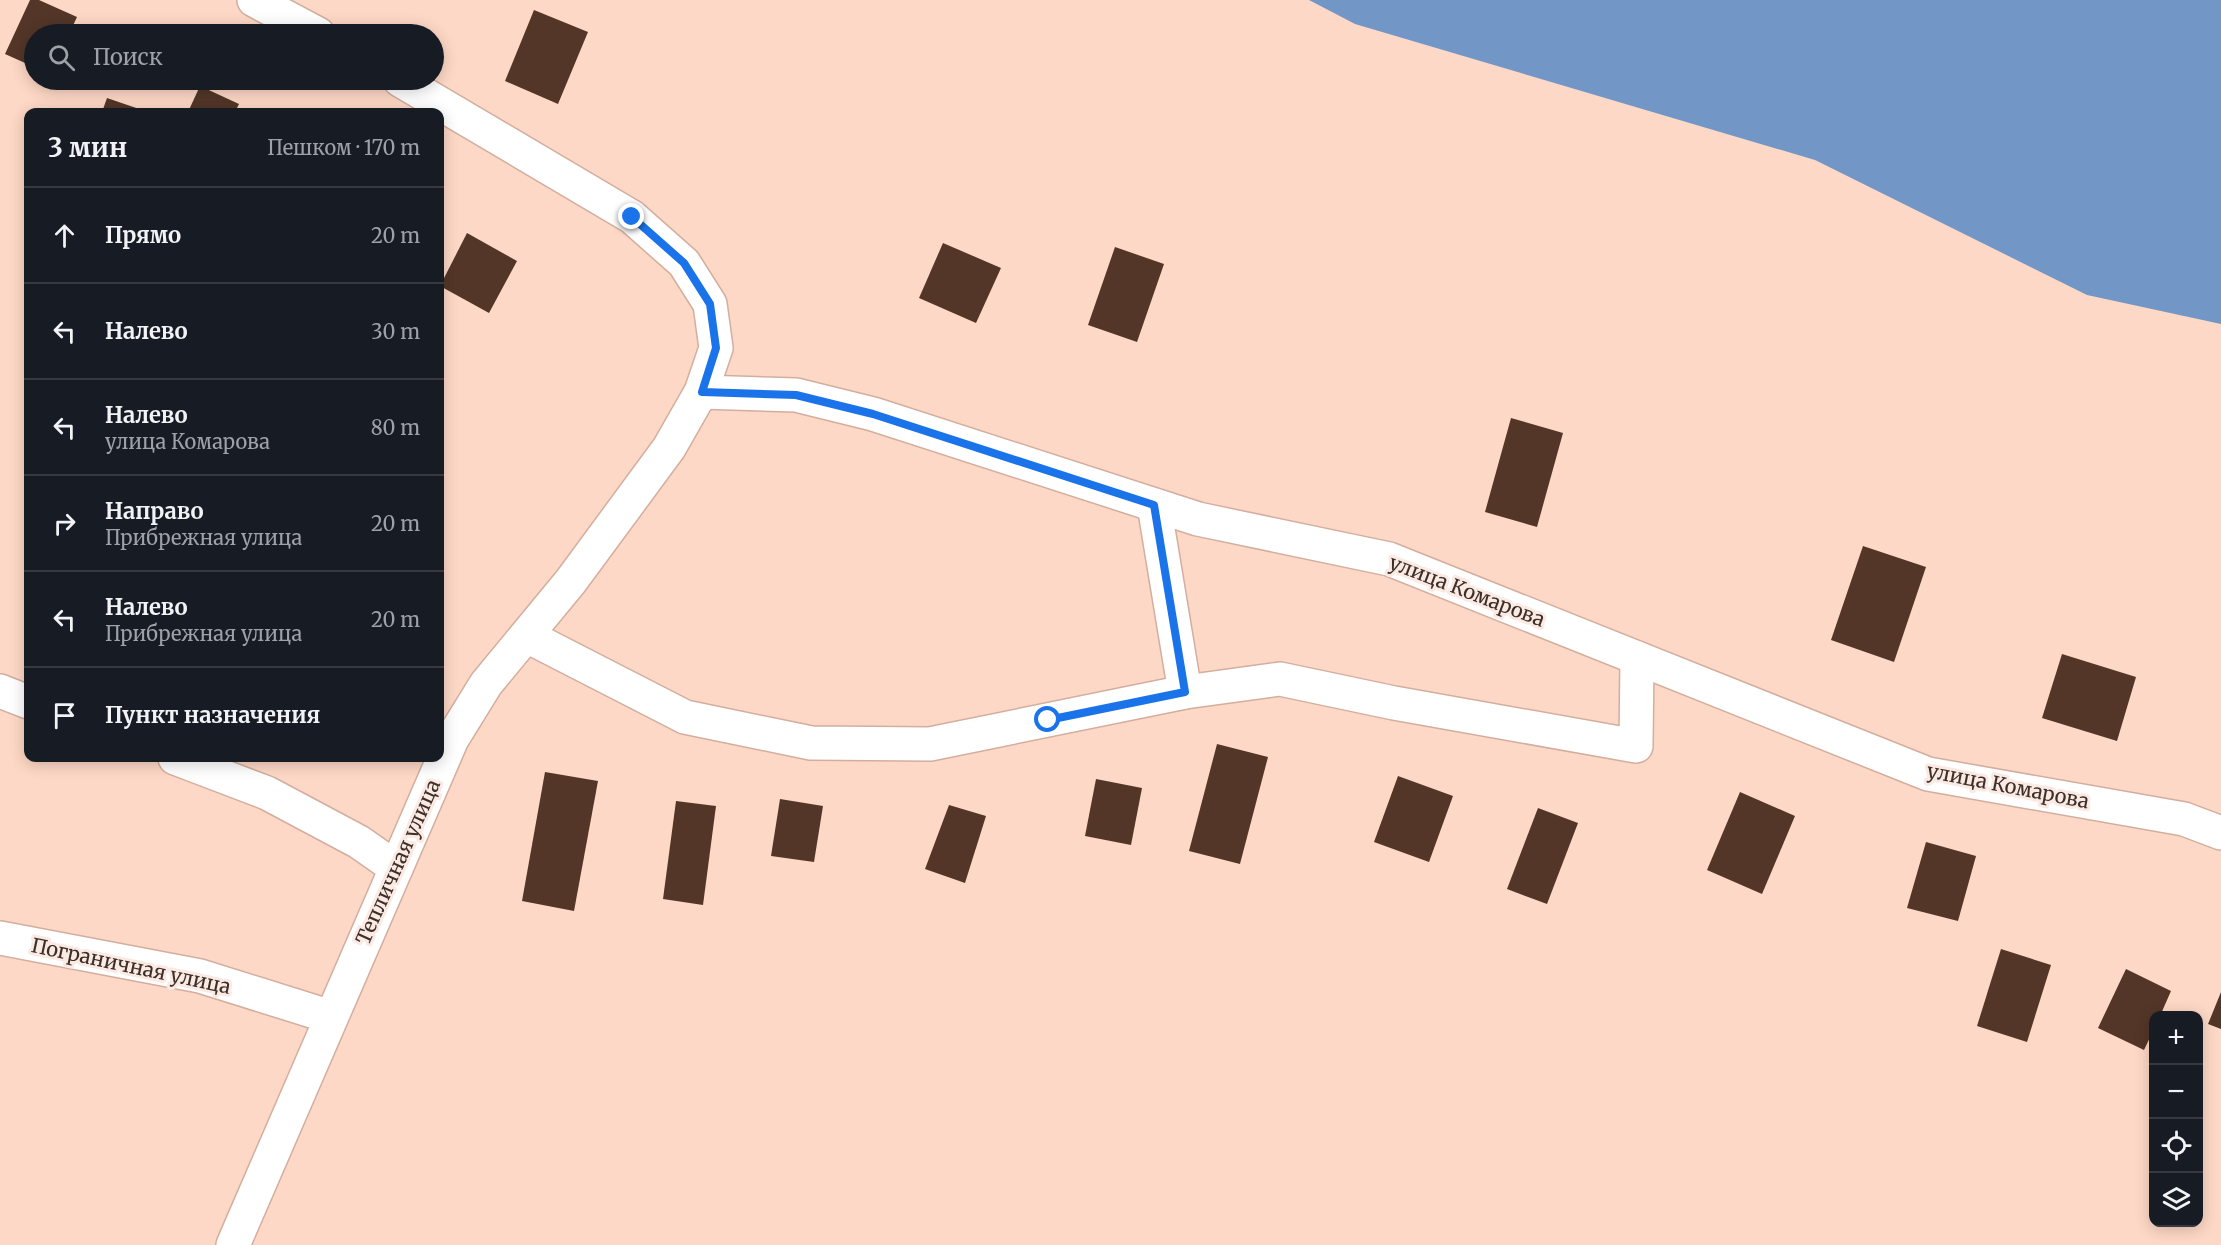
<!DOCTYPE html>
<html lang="ru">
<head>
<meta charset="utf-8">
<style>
  body { margin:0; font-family:Merriweather,serif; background:#20242c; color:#f1f3f6 }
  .controls { position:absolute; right:18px; bottom:18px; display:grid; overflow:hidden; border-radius:12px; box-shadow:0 3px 15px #0003 }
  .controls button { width:54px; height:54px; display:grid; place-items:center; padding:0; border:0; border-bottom:2px solid #363941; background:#171b24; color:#f1f3f6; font:30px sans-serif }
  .stop { position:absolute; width:18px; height:18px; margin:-14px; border:4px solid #1a73e8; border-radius:50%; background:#fff }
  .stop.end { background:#1a73e8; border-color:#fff; box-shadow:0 2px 6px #0008 }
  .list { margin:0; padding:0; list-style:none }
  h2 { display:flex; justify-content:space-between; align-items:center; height:78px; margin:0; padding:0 24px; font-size:26px }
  h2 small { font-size:20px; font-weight:400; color:#9ea1a6 }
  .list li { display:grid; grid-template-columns:39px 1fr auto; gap:18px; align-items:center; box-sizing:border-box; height:96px; padding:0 24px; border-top:2px solid #363941 }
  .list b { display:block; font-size:22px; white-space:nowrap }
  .list p { margin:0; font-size:20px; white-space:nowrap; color:#9ea1a6 }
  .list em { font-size:20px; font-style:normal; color:#9ea1a6 }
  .icon { flex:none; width:33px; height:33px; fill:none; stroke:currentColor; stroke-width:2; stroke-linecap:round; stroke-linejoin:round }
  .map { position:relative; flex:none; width:2221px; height:1245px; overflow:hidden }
  .search { position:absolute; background:#171b24; box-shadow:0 3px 15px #0003; left:24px; top:24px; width:420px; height:66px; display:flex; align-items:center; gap:15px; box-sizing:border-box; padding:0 21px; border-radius:33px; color:#9ea1a6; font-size:22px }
  .panel { position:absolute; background:#171b24; box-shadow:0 3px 15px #0003; left:24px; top:108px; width:420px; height:654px; border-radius:12px }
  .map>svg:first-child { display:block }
  .water { fill:#7297c7 }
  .building { fill:#533628 }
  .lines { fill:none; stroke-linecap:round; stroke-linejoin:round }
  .minor-casing { stroke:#d3ae9e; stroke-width:36 }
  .minor { stroke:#fff; stroke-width:33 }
  .route { stroke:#1a73e8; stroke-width:8 }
  .labels { text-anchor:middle; stroke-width:6; stroke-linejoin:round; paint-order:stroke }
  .street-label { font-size:20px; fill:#3d2e28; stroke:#faeae3 }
</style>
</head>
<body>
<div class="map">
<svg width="2221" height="1245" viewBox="0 0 2221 1245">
  <rect width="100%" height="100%" fill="#fed8c6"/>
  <polygon class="water" points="1309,0 2221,0 2221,324 2087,295 1815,160 1355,24"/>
  <g class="building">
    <polygon points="30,0 39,0 77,17 69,34 34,34 34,67 5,54"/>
    <polygon points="534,10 588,32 558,104 505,81"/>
    <polygon points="200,86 239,104 235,112 188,112"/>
    <polygon points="107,98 148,112 102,112"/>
    <polygon points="467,233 517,261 489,313 440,286"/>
    <polygon points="943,243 1001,268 976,323 919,298"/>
    <polygon points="1115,247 1164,264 1137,342 1088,325"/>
    <polygon points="1511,418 1563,433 1537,527 1485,512"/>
    <polygon points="1863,546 1926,567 1894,662 1831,640"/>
    <polygon points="2062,654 2136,677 2117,741 2042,718"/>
    <polygon points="1217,744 1268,757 1240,864 1189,851"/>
    <polygon points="545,772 598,781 574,911 522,901"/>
    <polygon points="1398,776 1453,796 1429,862 1374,842"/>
    <polygon points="1096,779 1142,788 1131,845 1085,836"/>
    <polygon points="1740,792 1795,816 1762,894 1707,870"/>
    <polygon points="780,799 823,806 814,862 771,856"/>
    <polygon points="676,801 716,806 703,905 663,899"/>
    <polygon points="949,805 986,816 965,883 925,869"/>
    <polygon points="1538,808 1578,823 1547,904 1507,889"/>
    <polygon points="1926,842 1976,856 1958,921 1907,908"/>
    <polygon points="2001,949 2051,965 2027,1042 1977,1026"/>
    <polygon points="2126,969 2171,991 2160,1016 2154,1016 2154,1029 2144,1050 2098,1028"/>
    <polygon points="2221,992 2221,1029 2208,1024"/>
  </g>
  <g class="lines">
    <g class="minor-casing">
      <g id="minor">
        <polyline points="254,0 318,34"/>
        <polyline points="701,392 796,395 873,414 1198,519 1389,559 1928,774 2184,819 2221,833"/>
        <polyline points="1154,505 1185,692"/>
        <polyline points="527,636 685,717 811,743 930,744 1185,692 1280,679 1394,703 1636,746 1637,658"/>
        <polyline points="0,691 28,702"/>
        <polyline points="175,758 267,793 359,842 396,868"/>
        <polyline points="0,938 200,976 331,1017"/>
        <polyline points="233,1245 452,739 486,684 571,581 669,448 701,392 716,348 710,304 684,263 632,217 400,80"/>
      </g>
    </g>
    <use href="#minor" class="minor"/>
  </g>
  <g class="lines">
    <polyline class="route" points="632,217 684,263 710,304 716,348 702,392 796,395 873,414 1154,505 1185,692 1048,720"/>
  </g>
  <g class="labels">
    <g class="street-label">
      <text transform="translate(1467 591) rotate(21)" y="7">улица Комарова</text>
      <text transform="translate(2008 786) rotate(11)" y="7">улица Комарова</text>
      <text transform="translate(398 862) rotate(-66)" y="7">Тепличная улица</text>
      <text transform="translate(131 966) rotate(12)" y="7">Пограничная улица</text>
    </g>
  </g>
</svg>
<div class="controls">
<button>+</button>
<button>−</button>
<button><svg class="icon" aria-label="locate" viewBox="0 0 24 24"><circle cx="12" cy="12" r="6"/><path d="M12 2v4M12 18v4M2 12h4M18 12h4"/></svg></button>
<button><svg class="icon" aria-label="layers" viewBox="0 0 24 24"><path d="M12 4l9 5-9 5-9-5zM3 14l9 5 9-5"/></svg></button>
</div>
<div class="stop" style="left:1048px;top:720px"></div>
<div class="stop end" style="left:632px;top:217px"></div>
<div class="search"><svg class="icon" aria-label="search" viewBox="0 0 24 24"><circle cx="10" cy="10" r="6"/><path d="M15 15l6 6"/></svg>Поиск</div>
<section class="panel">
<h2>3 мин<small>Пешком · 170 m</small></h2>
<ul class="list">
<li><svg class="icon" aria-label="ahead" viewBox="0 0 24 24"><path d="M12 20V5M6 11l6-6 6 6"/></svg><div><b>Прямо</b></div><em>20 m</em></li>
<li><svg class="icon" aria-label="left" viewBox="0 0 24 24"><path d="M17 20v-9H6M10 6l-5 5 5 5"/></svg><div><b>Налево</b></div><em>30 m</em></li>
<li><svg class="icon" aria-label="left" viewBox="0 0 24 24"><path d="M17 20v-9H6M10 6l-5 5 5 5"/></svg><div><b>Налево</b><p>улица Комарова</p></div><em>80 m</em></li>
<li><svg class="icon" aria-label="right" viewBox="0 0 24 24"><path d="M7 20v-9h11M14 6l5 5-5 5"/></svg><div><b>Направо</b><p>Прибрежная улица</p></div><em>20 m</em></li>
<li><svg class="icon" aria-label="left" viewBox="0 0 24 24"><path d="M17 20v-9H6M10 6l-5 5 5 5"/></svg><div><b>Налево</b><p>Прибрежная улица</p></div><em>20 m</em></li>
<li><svg class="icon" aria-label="arrive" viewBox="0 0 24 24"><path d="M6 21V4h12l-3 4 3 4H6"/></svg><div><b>Пункт назначения</b></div></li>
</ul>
</section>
</div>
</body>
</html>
